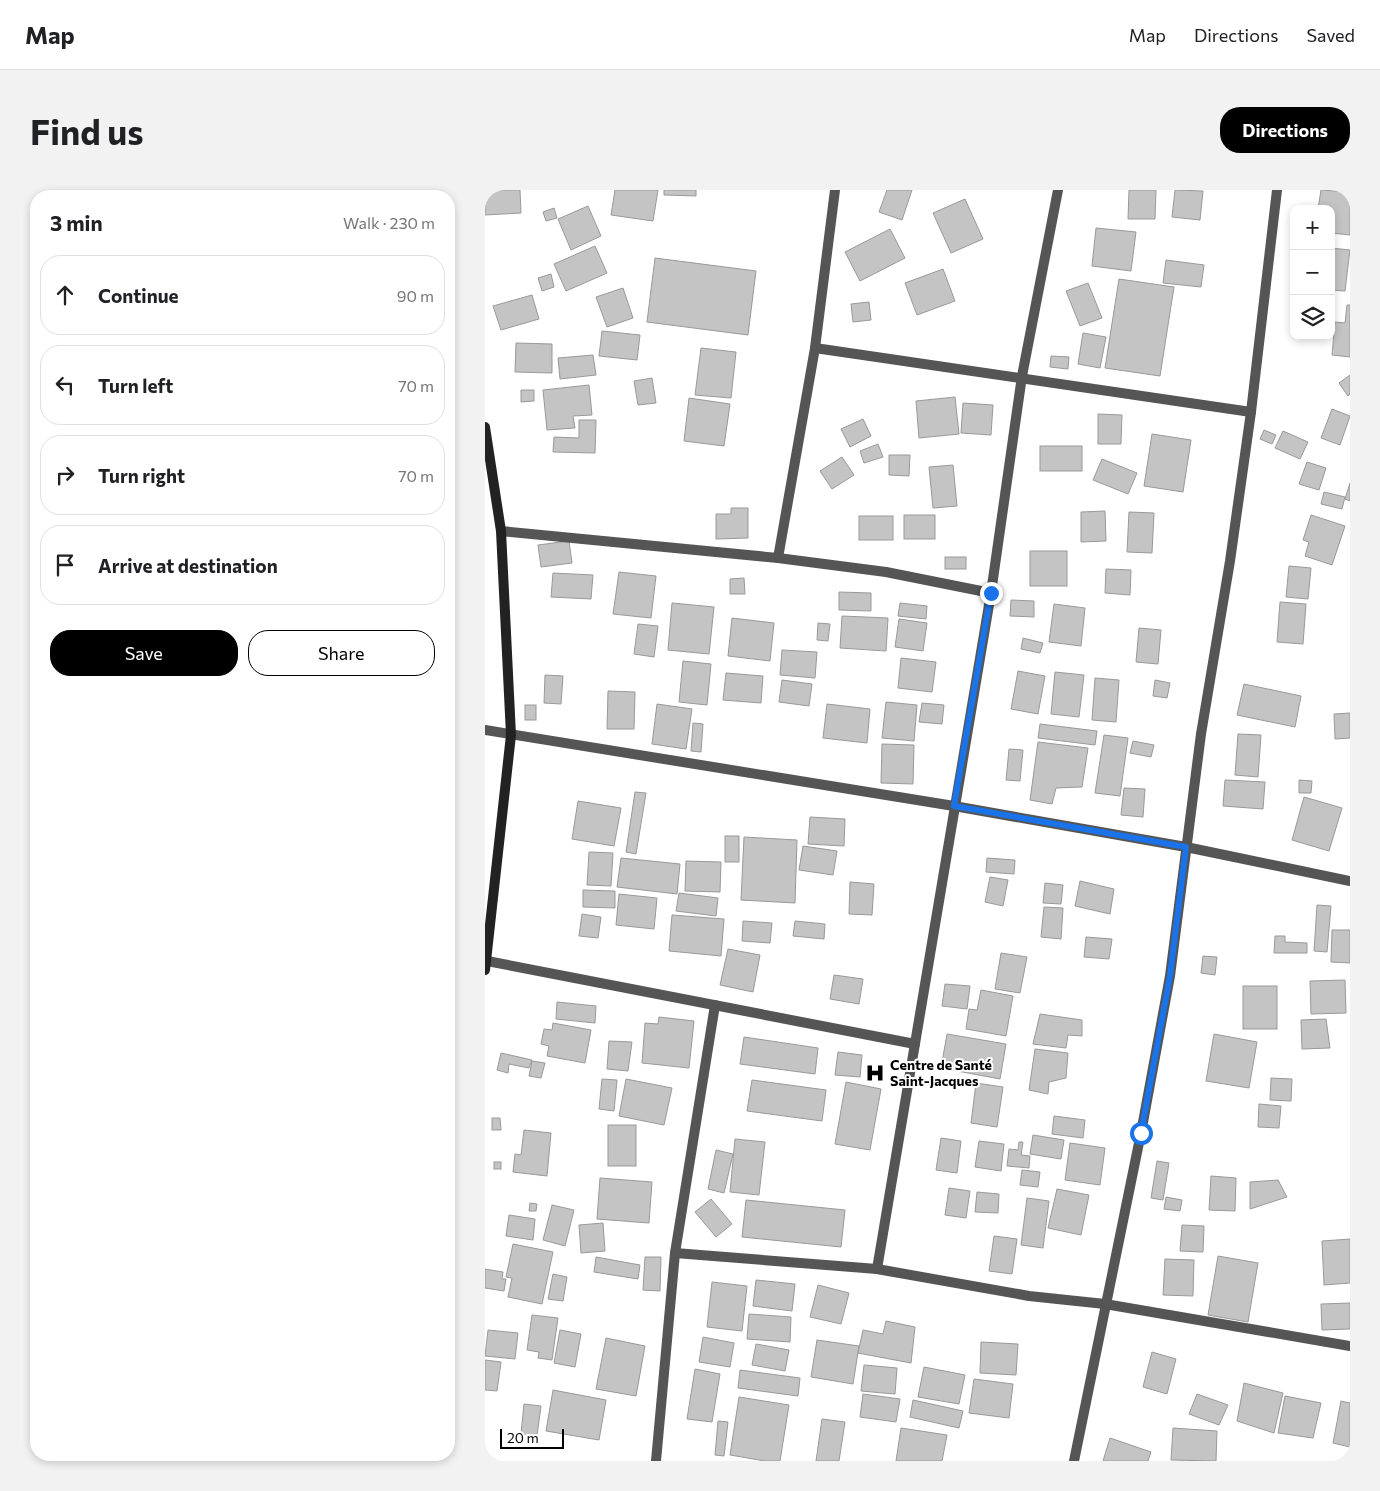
<!DOCTYPE html>
<html lang="en">
<head>
<meta charset="utf-8">
<style>
  body { margin:0; font-family:Commissioner,sans-serif; background:#f2f2f2; color:#202124 }
  .controls { position:absolute; right:15px; top:15px; display:grid; overflow:hidden; border-radius:10px; box-shadow:0 2px 8px #0003 }
  .controls button { width:45px; height:45px; display:grid; place-items:center; padding:0; border:0; border-bottom:1px solid #e0e0e0; background:#fff; color:#202124; font:25px sans-serif }
  .scale { position:absolute; left:15px; bottom:12px; width:64px; box-sizing:border-box; padding-left:5px; border:2px solid #000; border-top:0; font-size:14px; line-height:18px; white-space:nowrap; color:#000; -webkit-text-stroke:4px #fff; paint-order:stroke }
  .stop { position:absolute; width:15px; height:15px; margin:-11px; border:4px solid #1a73e8; border-radius:50%; background:#fff }
  .stop.end { background:#1a73e8; border-color:#fff; box-shadow:0 1px 5px #0008 }
  .list { margin:0; padding:0; list-style:none }
  h2 { display:flex; justify-content:space-between; align-items:center; height:65px; margin:0; padding:0 20px; font-size:21px }
  h2 small { font-size:16px; font-weight:400; color:#757577 }
  .list li { display:grid; grid-template-columns:32px 1fr auto; gap:15px; align-items:center; box-sizing:border-box; height:80px; margin:0 10px 10px; padding:0 10px; border:1px solid #e0e0e0; border-radius:20px }
  .list b { display:block; font-size:19px; white-space:nowrap }
  .list em { font-size:16px; font-style:normal; color:#757577 }
  .actions { display:flex; gap:10px; padding:15px 20px }
  .actions a { flex:1; padding:11px 0; border:1px solid #000; border-radius:20px; text-align:center; font-size:18px; color:#000 }
  .actions .main { background:#000; color:#fff }
  .icon { flex:none; width:28px; height:28px; fill:none; stroke:currentColor; stroke-width:2; stroke-linecap:round; stroke-linejoin:round }
  .map { position:relative; flex:none; width:865px; height:1271px; overflow:hidden; border-radius:20px }
  header { display:flex; align-items:center; gap:30px; box-sizing:border-box; height:70px; padding:0 25px; background:#fff; border-bottom:1px solid #e0e0e0 }
  header strong { font-size:24px }
  nav { display:flex; gap:28px; margin-inline-start:auto; font-size:18px }
  .intro { display:flex; align-items:center; justify-content:space-between; box-sizing:border-box; height:120px; padding:0 30px }
  h1 { margin:0; font-size:35px }
  .button { padding:12px 22px; border-radius:20px; background:#000; color:#fff; font-size:18px; font-weight:700 }
  main { display:flex; gap:30px; padding:0 30px }
  aside { flex:1; background:#fff; border-radius:20px; box-shadow:0 2px 8px #0003 }
  .map>svg:first-child { display:block }
  .building { fill:#c4c4c4; stroke:#999 }
  .lines { fill:none; stroke-linecap:round; stroke-linejoin:round }
  .street { stroke:#555; stroke-width:10 }
  .secondary { stroke:#222; stroke-width:10 }
  .route { stroke:#1a73e8; stroke-width:6 }
  .labels { text-anchor:middle; stroke-width:4; stroke-linejoin:round; paint-order:stroke }
  .poi-label { font-size:14px; font-weight:bold; fill:#000; stroke:#fff; text-anchor:start }
</style>
</head>
<body>
<header>
<strong>Map</strong>
<nav><a>Map</a><a>Directions</a><a>Saved</a></nav>
</header>
<div class="intro"><h1>Find us</h1><a class="button">Directions</a></div>
<main>
<aside>
<h2>3 min<small>Walk · 230 m</small></h2>
<ul class="list">
<li><svg class="icon" aria-label="ahead" viewBox="0 0 24 24"><path d="M12 20V5M6 11l6-6 6 6"/></svg><div><b>Continue</b></div><em>90 m</em></li>
<li><svg class="icon" aria-label="left" viewBox="0 0 24 24"><path d="M17 20v-9H6M10 6l-5 5 5 5"/></svg><div><b>Turn left</b></div><em>70 m</em></li>
<li><svg class="icon" aria-label="right" viewBox="0 0 24 24"><path d="M7 20v-9h11M14 6l5 5-5 5"/></svg><div><b>Turn right</b></div><em>70 m</em></li>
<li><svg class="icon" aria-label="arrive" viewBox="0 0 24 24"><path d="M6 21V4h12l-3 4 3 4H6"/></svg><div><b>Arrive at destination</b></div></li>
</ul>
<div class="actions"><a class="main">Save</a><a>Share</a></div>
</aside>
<div class="map">
<svg width="865" height="1271" viewBox="0 0 865 1271">
  <rect width="100%" height="100%" fill="#fff"/>
  <g class="building">
    <polygon points="0,0 35,0 36,23 0,25"/>
    <polygon points="130,0 173,0 168,31 126,25"/>
    <polygon points="179,0 211,0 211,6 179,5"/>
    <polygon points="402,0 427,0 417,30 394,22"/>
    <polygon points="644,0 671,0 670,29 643,29"/>
    <polygon points="690,0 718,1 715,30 687,27"/>
    <polygon points="836,0 865,2 865,45 846,43 846,19 833,19"/>
    <polygon points="480,9 498,49 466,63 448,23"/>
    <polygon points="103,16 116,46 86,60 73,29"/>
    <polygon points="69,18 72,28 61,31 58,22"/>
    <polygon points="611,38 651,42 646,81 607,76"/>
    <polygon points="405,39 420,68 375,91 360,62"/>
    <polygon points="110,56 122,83 81,101 69,74"/>
    <polygon points="846,58 865,60 860,101 846,100"/>
    <polygon points="170,68 271,81 263,145 162,132"/>
    <polygon points="681,70 719,75 716,97 678,93"/>
    <polygon points="458,79 470,111 432,125 420,93"/>
    <polygon points="66,84 69,97 57,101 53,88"/>
    <polygon points="634,89 689,97 675,186 620,178"/>
    <polygon points="603,93 617,128 595,136 581,101"/>
    <polygon points="138,98 148,128 122,137 111,107"/>
    <polygon points="47,105 54,129 16,140 8,116"/>
    <polygon points="384,112 386,130 368,132 366,114"/>
    <polygon points="862,115 865,115 865,167 847,165 850,132 860,133"/>
    <polygon points="117,141 155,145 152,170 114,166"/>
    <polygon points="598,143 621,147 615,178 593,174"/>
    <polygon points="31,153 67,154 67,183 30,182"/>
    <polygon points="216,158 251,162 246,208 210,205"/>
    <polygon points="108,165 111,185 75,189 73,168"/>
    <polygon points="566,166 584,167 583,179 565,177"/>
    <polygon points="865,185 865,204 863,206 854,193"/>
    <polygon points="167,188 171,213 153,215 149,191"/>
    <polygon points="104,195 107,225 88,226 90,238 62,240 58,200"/>
    <polygon points="36,200 49,200 49,211 36,212"/>
    <polygon points="470,207 474,244 434,248 431,211"/>
    <polygon points="204,208 245,214 239,256 199,251"/>
    <polygon points="478,213 508,215 506,245 476,243"/>
    <polygon points="847,219 865,226 855,255 836,248"/>
    <polygon points="613,224 637,225 636,254 613,254"/>
    <polygon points="378,229 386,246 365,257 356,239"/>
    <polygon points="94,230 111,230 110,263 68,262 69,247 94,248"/>
    <polygon points="779,240 791,245 787,254 775,249"/>
    <polygon points="798,241 823,252 815,269 790,258"/>
    <polygon points="667,244 706,250 698,302 659,296"/>
    <polygon points="393,254 398,267 379,273 375,261"/>
    <rect x="555" y="256" width="42" height="25"/>
    <polygon points="404,265 425,265 424,286 404,285"/>
    <polygon points="357,267 369,285 347,299 335,281"/>
    <polygon points="617,269 652,283 643,304 608,290"/>
    <polygon points="822,272 841,278 834,300 814,294"/>
    <polygon points="468,275 472,316 448,318 444,277"/>
    <polygon points="865,293 865,311 860,309"/>
    <polygon points="839,302 860,307 857,319 836,314"/>
    <polygon points="246,318 263,318 263,348 231,349 231,324 246,324"/>
    <polygon points="620,321 621,351 596,352 596,322"/>
    <polygon points="644,322 669,323 667,363 642,362"/>
    <rect x="419" y="325" width="31" height="24"/>
    <polygon points="826,325 860,336 847,375 820,366 824,352 818,350"/>
    <rect x="374" y="326" width="34" height="24"/>
    <polygon points="84,351 87,373 56,377 53,355"/>
    <rect x="545" y="361" width="37" height="35"/>
    <rect x="460" y="367" width="21" height="12"/>
    <polygon points="804,376 826,378 823,409 801,407"/>
    <polygon points="621,379 646,380 645,405 620,403"/>
    <polygon points="134,382 171,386 166,428 128,424"/>
    <polygon points="68,383 108,385 106,409 66,407"/>
    <polygon points="259,388 260,404 245,404 245,389"/>
    <polygon points="354,402 386,403 386,421 354,420"/>
    <polygon points="526,410 549,411 549,427 525,426"/>
    <polygon points="795,412 821,414 818,454 792,452"/>
    <polygon points="187,413 229,417 224,464 183,460"/>
    <polygon points="415,413 442,416 441,429 413,426"/>
    <polygon points="569,414 600,418 596,456 564,452"/>
    <polygon points="357,426 403,428 401,461 355,458"/>
    <polygon points="247,428 289,433 285,471 243,466"/>
    <polygon points="414,429 442,433 438,461 410,457"/>
    <polygon points="333,433 345,434 343,451 332,450"/>
    <polygon points="153,434 173,436 169,467 149,464"/>
    <polygon points="654,438 676,440 673,474 651,472"/>
    <polygon points="538,448 558,453 555,463 536,459"/>
    <polygon points="297,460 332,462 330,488 295,485"/>
    <polygon points="416,468 451,472 447,502 413,498"/>
    <polygon points="198,471 226,474 222,515 194,512"/>
    <polygon points="533,481 560,486 553,524 526,519"/>
    <polygon points="570,482 599,485 594,527 566,524"/>
    <polygon points="241,483 278,486 276,513 238,510"/>
    <polygon points="60,485 78,486 76,514 59,513"/>
    <polygon points="610,488 634,490 631,532 607,530"/>
    <polygon points="297,490 327,494 324,516 294,512"/>
    <polygon points="670,490 685,493 682,508 668,506"/>
    <polygon points="759,494 816,506 810,537 752,525"/>
    <polygon points="123,501 150,502 149,539 122,539"/>
    <polygon points="401,512 432,515 429,551 397,548"/>
    <polygon points="437,513 459,515 457,534 434,532"/>
    <polygon points="172,514 207,519 201,559 167,554"/>
    <polygon points="342,514 385,519 382,553 338,548"/>
    <rect x="40" y="515" width="11" height="15"/>
    <polygon points="865,523 865,548 850,549 849,524"/>
    <polygon points="208,533 218,534 216,562 206,561"/>
    <polygon points="555,534 612,541 610,555 553,548"/>
    <polygon points="753,544 776,545 773,587 750,585"/>
    <polygon points="619,545 643,548 635,606 610,603"/>
    <polygon points="648,551 669,555 666,567 645,563"/>
    <polygon points="553,552 603,558 597,597 571,598 567,614 545,610"/>
    <polygon points="397,554 429,555 428,594 396,593"/>
    <polygon points="524,559 538,560 535,591 521,590"/>
    <polygon points="740,590 780,592 778,619 738,616"/>
    <polygon points="814,590 827,591 826,603 814,603"/>
    <polygon points="639,598 660,599 658,627 636,625"/>
    <polygon points="150,602 161,603 151,664 141,662"/>
    <polygon points="819,607 857,618 844,661 807,650"/>
    <polygon points="93,611 136,618 129,656 87,649"/>
    <polygon points="325,627 360,629 359,656 323,654"/>
    <rect x="240" y="646" width="14" height="26"/>
    <polygon points="259,647 312,650 310,713 256,710"/>
    <polygon points="318,656 352,661 348,685 314,680"/>
    <polygon points="104,662 128,663 126,696 102,695"/>
    <polygon points="136,668 195,674 192,704 132,697"/>
    <polygon points="502,668 530,670 529,684 501,682"/>
    <polygon points="201,671 236,672 235,702 200,701"/>
    <polygon points="505,687 523,690 518,716 500,712"/>
    <polygon points="595,691 629,699 625,724 590,716"/>
    <polygon points="365,692 389,694 387,725 364,724"/>
    <polygon points="560,693 578,695 576,714 558,713"/>
    <polygon points="98,700 130,701 130,718 98,717"/>
    <polygon points="194,703 233,708 231,726 191,721"/>
    <polygon points="134,704 172,708 169,739 131,735"/>
    <polygon points="832,715 846,716 842,762 829,761"/>
    <polygon points="559,717 578,718 576,749 556,747"/>
    <polygon points="97,724 116,727 113,748 94,746"/>
    <polygon points="187,725 239,729 236,766 184,761"/>
    <polygon points="258,731 287,733 285,753 257,751"/>
    <polygon points="310,731 340,734 339,749 308,746"/>
    <polygon points="847,740 865,740 865,773 846,772"/>
    <polygon points="790,746 800,746 800,752 822,753 822,763 789,763"/>
    <polygon points="601,747 627,749 624,769 599,767"/>
    <polygon points="243,759 275,765 268,802 235,795"/>
    <polygon points="516,763 542,767 535,803 510,799"/>
    <polygon points="718,766 732,767 730,785 716,783"/>
    <polygon points="349,785 378,789 374,814 345,809"/>
    <polygon points="860,790 861,823 826,824 825,791"/>
    <polygon points="460,794 485,796 482,819 457,816"/>
    <rect x="758" y="796" width="34" height="43"/>
    <polygon points="496,800 528,806 521,846 481,839 484,819 492,820"/>
    <polygon points="72,812 111,816 110,833 71,829"/>
    <polygon points="555,824 597,830 597,846 583,845 581,858 548,854"/>
    <polygon points="174,827 209,831 204,878 157,873 160,833 173,834"/>
    <polygon points="841,829 845,858 817,859 816,830"/>
    <polygon points="68,833 106,840 100,873 62,866 64,856 56,854 59,839 67,840"/>
    <polygon points="462,844 521,854 515,889 456,878"/>
    <polygon points="729,844 772,852 764,898 721,891"/>
    <polygon points="259,847 333,858 330,884 255,874"/>
    <polygon points="124,851 147,852 143,881 122,879"/>
    <polygon points="550,859 583,863 581,888 564,892 563,904 544,900"/>
    <polygon points="353,862 377,865 375,887 350,885"/>
    <polygon points="16,863 47,870 44,878 24,874 23,883 12,880"/>
    <polygon points="47,871 60,873 56,888 44,886"/>
    <polygon points="786,888 807,889 806,911 785,910"/>
    <polygon points="117,889 132,890 129,921 114,919"/>
    <polygon points="141,889 187,898 179,935 134,926"/>
    <polygon points="267,890 341,900 337,931 262,921"/>
    <polygon points="361,892 396,899 385,960 350,954"/>
    <polygon points="491,893 518,897 512,937 486,933"/>
    <polygon points="774,914 796,916 794,938 773,937"/>
    <polygon points="569,926 600,930 598,948 567,944"/>
    <polygon points="7,928 15,928 16,940 7,940"/>
    <rect x="123" y="935" width="28" height="41"/>
    <polygon points="39,940 66,943 62,986 28,982 30,964 36,965"/>
    <polygon points="548,945 579,950 576,969 545,964"/>
    <polygon points="456,948 476,951 472,983 451,980"/>
    <polygon points="250,949 280,952 274,1005 245,1002"/>
    <polygon points="494,951 519,954 516,981 490,977"/>
    <polygon points="534,952 538,952 536,965 545,966 544,978 522,976 524,959 533,960"/>
    <polygon points="585,953 620,958 615,995 580,990"/>
    <polygon points="231,960 248,964 239,1003 223,999"/>
    <polygon points="672,971 684,973 678,1010 666,1008"/>
    <rect x="9" y="972" width="7" height="7"/>
    <polygon points="537,980 555,982 553,997 535,995"/>
    <polygon points="726,986 751,988 750,1021 724,1020"/>
    <polygon points="115,988 167,992 164,1033 112,1029"/>
    <polygon points="793,990 802,1007 765,1019 765,992"/>
    <polygon points="464,998 485,1001 481,1028 460,1025"/>
    <polygon points="572,999 604,1005 596,1045 563,1038"/>
    <polygon points="492,1002 514,1004 513,1023 490,1022"/>
    <polygon points="681,1007 697,1010 695,1021 679,1019"/>
    <polygon points="542,1008 564,1011 558,1058 536,1055"/>
    <polygon points="226,1009 247,1034 231,1047 210,1022"/>
    <polygon points="261,1010 360,1020 356,1057 257,1047"/>
    <polygon points="45,1013 52,1014 51,1021 44,1021"/>
    <polygon points="67,1015 89,1020 80,1056 58,1050"/>
    <polygon points="24,1025 50,1029 48,1050 21,1046"/>
    <polygon points="118,1033 120,1061 96,1063 94,1035"/>
    <polygon points="697,1035 719,1036 718,1062 695,1061"/>
    <polygon points="509,1046 532,1049 527,1084 504,1081"/>
    <polygon points="865,1049 865,1093 839,1095 837,1051"/>
    <polygon points="28,1054 68,1062 57,1114 23,1107 27,1088 21,1087"/>
    <polygon points="733,1066 773,1073 763,1132 723,1125"/>
    <polygon points="111,1067 155,1075 153,1089 109,1082"/>
    <polygon points="160,1067 176,1067 175,1101 158,1100"/>
    <polygon points="680,1069 709,1070 708,1106 678,1105"/>
    <polygon points="0,1079 18,1082 17,1089 21,1089 19,1101 0,1098"/>
    <polygon points="68,1084 82,1087 78,1111 63,1109"/>
    <polygon points="271,1090 310,1094 307,1121 268,1116"/>
    <polygon points="227,1092 262,1096 257,1141 222,1137"/>
    <polygon points="333,1095 364,1103 356,1134 325,1127"/>
    <polygon points="865,1113 865,1139 837,1140 836,1114"/>
    <polygon points="264,1124 306,1127 305,1152 262,1149"/>
    <polygon points="47,1125 73,1128 67,1170 53,1168 54,1162 42,1160"/>
    <polygon points="401,1131 430,1137 426,1173 373,1163 378,1140 398,1144"/>
    <polygon points="3,1140 33,1143 30,1169 0,1166"/>
    <polygon points="75,1140 96,1144 90,1177 69,1173"/>
    <polygon points="218,1147 249,1153 245,1177 214,1172"/>
    <polygon points="121,1148 160,1156 151,1206 111,1199"/>
    <polygon points="332,1150 374,1156 368,1194 326,1187"/>
    <polygon points="496,1152 533,1154 531,1185 495,1183"/>
    <polygon points="271,1154 304,1160 300,1181 267,1175"/>
    <polygon points="667,1162 691,1169 682,1204 658,1197"/>
    <polygon points="0,1170 16,1172 12,1201 0,1200"/>
    <polygon points="379,1175 412,1178 410,1204 376,1201"/>
    <polygon points="439,1177 480,1185 474,1214 433,1207"/>
    <polygon points="210,1179 235,1184 227,1232 202,1229"/>
    <polygon points="255,1180 315,1188 313,1206 253,1198"/>
    <polygon points="489,1189 528,1194 524,1228 484,1223"/>
    <polygon points="759,1193 798,1203 789,1243 752,1231"/>
    <polygon points="68,1200 121,1210 114,1250 61,1241"/>
    <polygon points="378,1204 415,1209 411,1232 375,1227"/>
    <polygon points="712,1204 743,1215 734,1235 704,1224"/>
    <polygon points="800,1206 836,1213 828,1248 793,1243"/>
    <polygon points="254,1207 304,1215 295,1271 280,1271 245,1265"/>
    <polygon points="428,1210 478,1221 474,1238 425,1227"/>
    <polygon points="856,1211 865,1213 865,1257 848,1253"/>
    <polygon points="39,1214 56,1216 52,1246 36,1244"/>
    <polygon points="337,1229 360,1232 354,1271 331,1271"/>
    <polygon points="233,1231 243,1232 239,1266 230,1265"/>
    <polygon points="416,1238 462,1245 457,1271 411,1271"/>
    <polygon points="688,1238 732,1241 731,1271 686,1270"/>
    <polygon points="625,1248 666,1262 663,1271 618,1271"/>
  </g>
  <g class="lines">
    <g class="street">
      <polyline points="330,158 766,222"/>
      <polyline points="16,341 293,368 401,382 506,403"/>
      <polyline points="293,368 330,158 350,0"/>
      <polyline points="0,540 469,616 701,657 865,691"/>
      <polyline points="2,771 430,854"/>
      <polyline points="190,1063 392,1079 544,1106 620,1114 865,1156"/>
      <polyline points="392,1079 506,403 537,186 573,0"/>
      <polyline points="171,1271 190,1063 230,815"/>
      <polyline points="589,1271 656,943 685,786 716,544 745,371 766,222 792,0"/>
    </g>
    <polyline class="secondary" points="0,237 16,341 26,545 0,780"/>
  </g>
  <g class="lines">
    <polyline class="route" points="506,403 469,616 701,657 685,786 656,943"/>
  </g>
  <defs>
    <g id="hospital-bare" transform="scale(1.5)"><path d="M-5-5h3v3.5h4V-5h3V5h-3V1.5h-4V5h-3Z" fill="#000" stroke="#fff" stroke-width="2.5" paint-order="stroke"/></g>
  </defs>
  <g fill-rule="evenodd">
    <use href="#hospital-bare" x="390" y="883"/>
  </g>
  <g class="labels">
    <g class="poi-label">
      <text x="405" y="880">Centre de Santé<tspan x="405" dy="16">Saint-Jacques</tspan></text>
    </g>
  </g>
</svg>
<div class="controls">
<button>+</button>
<button>−</button>
<button><svg class="icon" aria-label="layers" viewBox="0 0 24 24"><path d="M12 4l9 5-9 5-9-5zM3 14l9 5 9-5"/></svg></button>
</div>
<div class="scale">20 m</div>
<div class="stop" style="left:656px;top:943px"></div>
<div class="stop end" style="left:506px;top:403px"></div>
</div>
</main>
</body>
</html>
